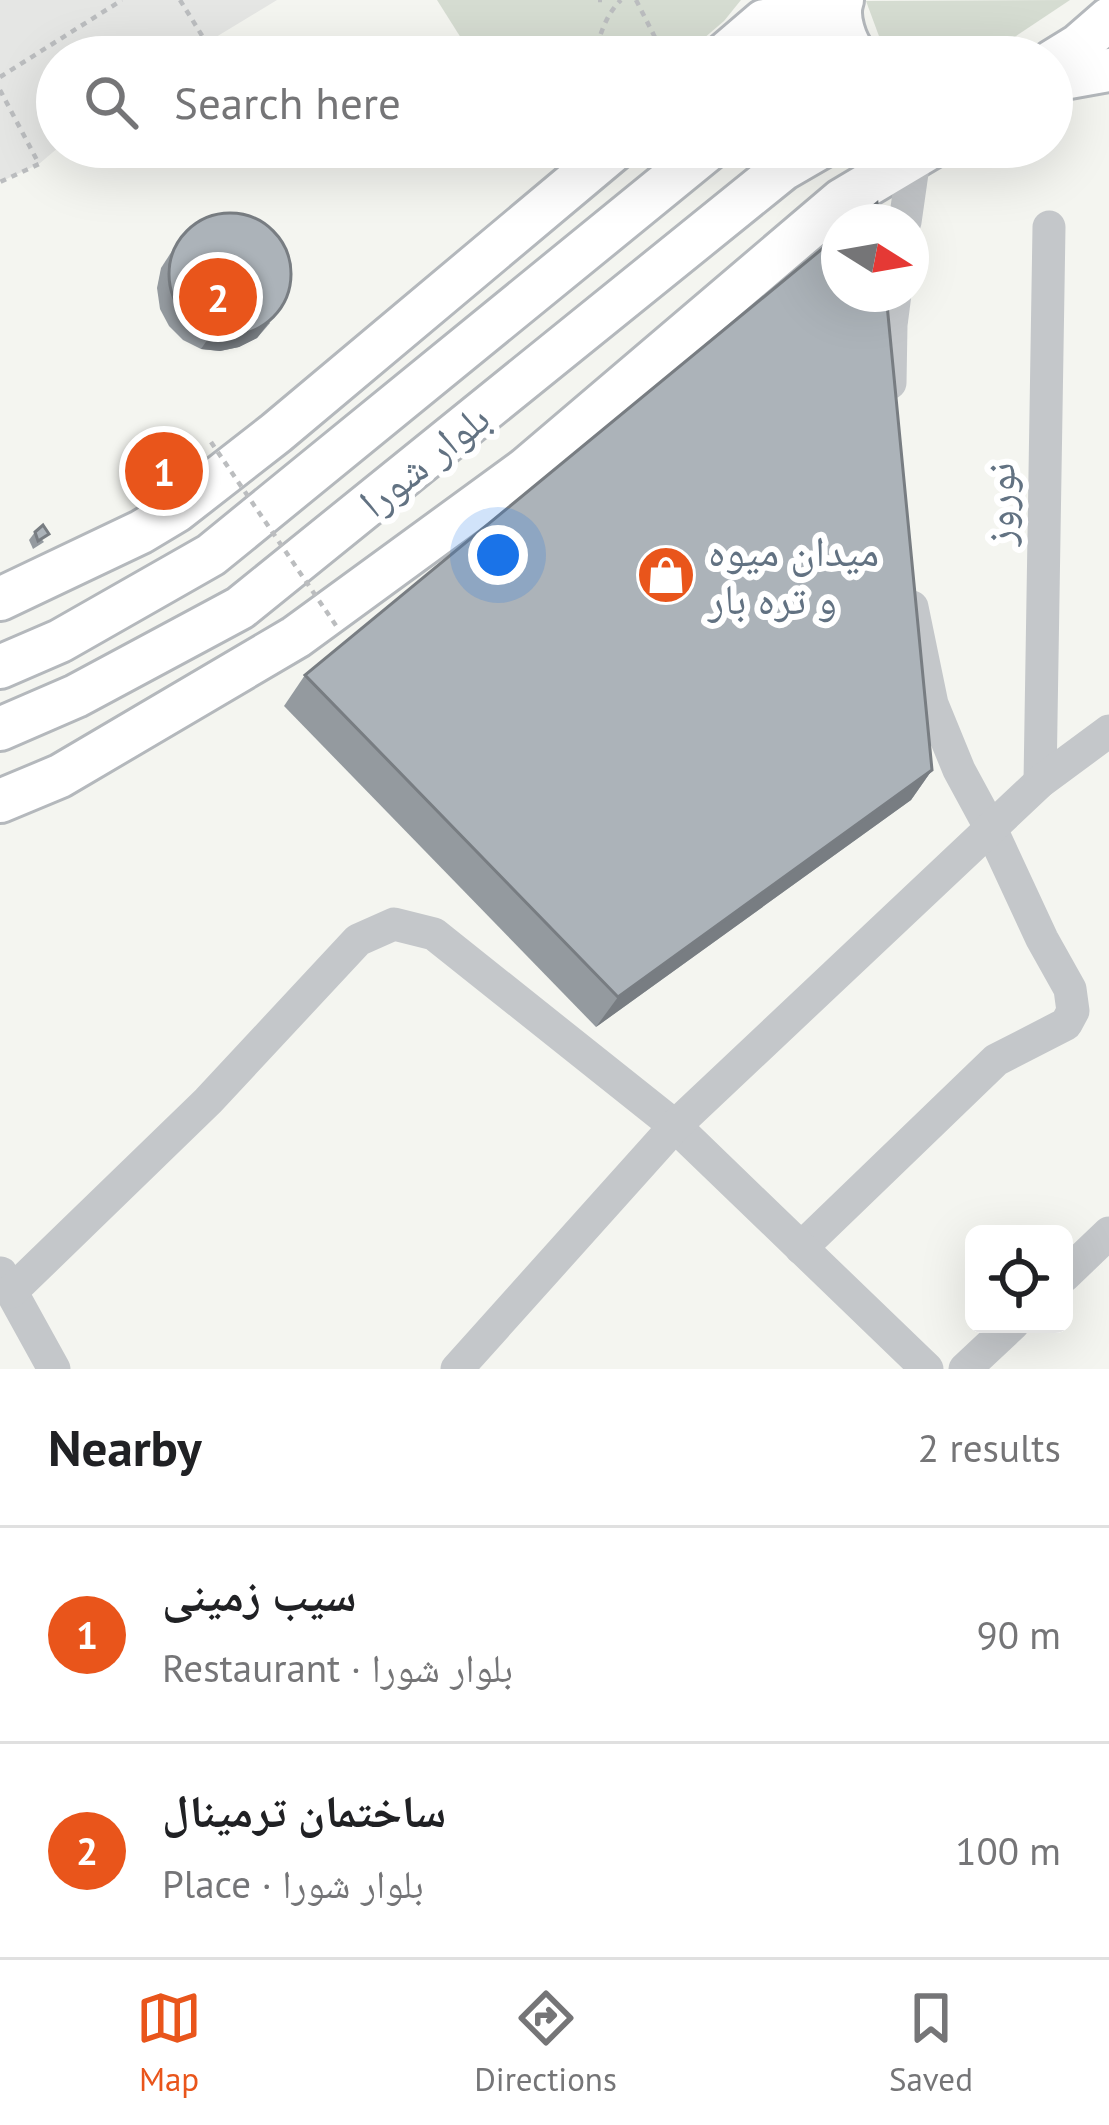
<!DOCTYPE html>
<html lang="en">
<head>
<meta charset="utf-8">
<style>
  body { margin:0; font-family:"PT Sans","Noto Naskh Arabic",sans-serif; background:#f2f2f2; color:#202124 }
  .controls { position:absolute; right:36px; bottom:36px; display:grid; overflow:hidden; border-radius:18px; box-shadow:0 12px 48px #0002 }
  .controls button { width:108px; height:108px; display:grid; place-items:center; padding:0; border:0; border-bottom:3px solid #e0e0e0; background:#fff; color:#202124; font:60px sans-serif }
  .compass { position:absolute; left:821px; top:204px; width:108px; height:108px; border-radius:50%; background:#fff; box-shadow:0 12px 48px #0002; rotate:101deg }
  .you { position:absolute; left:498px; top:555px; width:42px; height:42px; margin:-30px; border:9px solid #fff; border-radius:50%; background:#1a73e8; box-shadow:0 0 0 18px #1a73e833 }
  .badge { display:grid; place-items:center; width:78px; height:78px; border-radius:50%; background:#e9551b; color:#fff; font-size:39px; font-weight:700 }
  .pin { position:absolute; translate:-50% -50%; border:6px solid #fff; box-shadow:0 3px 12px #0006 }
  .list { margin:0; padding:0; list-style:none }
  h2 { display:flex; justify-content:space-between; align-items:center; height:156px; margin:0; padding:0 48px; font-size:51px }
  h2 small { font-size:39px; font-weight:400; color:#757577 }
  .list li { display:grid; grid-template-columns:78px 1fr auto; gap:36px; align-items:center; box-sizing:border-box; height:216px; padding:0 48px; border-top:3px solid #e0e0e0 }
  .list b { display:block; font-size:45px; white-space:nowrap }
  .list p { margin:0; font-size:39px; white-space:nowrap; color:#757577 }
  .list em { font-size:39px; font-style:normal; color:#757577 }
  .icon { flex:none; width:66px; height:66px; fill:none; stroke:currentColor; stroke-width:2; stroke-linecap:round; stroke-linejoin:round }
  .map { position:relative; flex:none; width:1109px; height:1369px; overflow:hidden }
  .search { position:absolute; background:#fff; box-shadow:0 12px 48px #0002; left:36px; right:36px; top:36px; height:132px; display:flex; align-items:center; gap:30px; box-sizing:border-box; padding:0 42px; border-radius:66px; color:#757577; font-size:45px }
  .sheet { height:588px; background:#fff }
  nav { display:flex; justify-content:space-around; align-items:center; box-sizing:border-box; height:168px; border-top:3px solid #e0e0e0; background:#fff; font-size:33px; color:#757577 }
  nav a { display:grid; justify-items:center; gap:6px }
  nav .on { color:#e9551b }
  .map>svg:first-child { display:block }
  .built { fill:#e5e6e4 }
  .green { fill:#d5dcd1 }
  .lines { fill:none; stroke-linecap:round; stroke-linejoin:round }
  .major-casing { stroke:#b4b8bc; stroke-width:48 }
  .path { stroke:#bbbdbf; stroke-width:4.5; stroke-dasharray:6 6; stroke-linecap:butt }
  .minor { stroke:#c4c7ca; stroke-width:33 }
  .major { stroke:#fff; stroke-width:42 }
  .path-bridge { stroke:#bbbdbf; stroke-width:4.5; stroke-dasharray:6 6; stroke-linecap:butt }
  .wall { fill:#949a9f }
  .shaded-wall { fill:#787d82 }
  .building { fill:#acb3b9; stroke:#787d82; stroke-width:3 }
  .labels { text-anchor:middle; stroke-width:12; stroke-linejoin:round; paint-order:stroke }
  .street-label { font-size:42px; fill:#627282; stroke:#fff }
  .poi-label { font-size:42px; fill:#627282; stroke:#fff; text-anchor:start }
</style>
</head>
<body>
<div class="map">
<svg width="1109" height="1369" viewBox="0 0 1109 1369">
  <rect width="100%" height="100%" fill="#f4f5f0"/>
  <polygon class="built" points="0,0 277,0 183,57 57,57 59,147 39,164 0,182"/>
  <g class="green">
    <polygon points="437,0 741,0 724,21 682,57 473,57"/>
    <polygon points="1070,0 1004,44 973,57 903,57 883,47 866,1"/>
  </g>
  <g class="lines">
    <g class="major-casing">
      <g id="major">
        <path d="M842 0C836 17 845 44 857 57"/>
        <polyline points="722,57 764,21 838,12"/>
        <polyline points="803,57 838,12"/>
        <polyline points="1052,62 1078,46 1109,19"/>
        <polyline points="1052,80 1109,70"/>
        <polyline points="0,599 141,532 176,511 276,433 617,147"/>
        <polyline points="0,667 60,641 211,555 711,147"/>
        <polyline points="0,729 76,696 240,608 783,169 821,147"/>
        <polyline points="0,801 60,776 296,637 526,469 842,200 931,147"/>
      </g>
    </g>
    <g class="path">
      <polyline points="180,0 206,42"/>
      <polyline points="598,0 602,0"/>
      <polyline points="636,0 665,57"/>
      <path d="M594 57C599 37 606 14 621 0"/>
      <polyline points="0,77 122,0"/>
      <polyline points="0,90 39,164 0,182"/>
    </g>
    <g class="minor">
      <polyline points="905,222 914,159"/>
      <polyline points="890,383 891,325 895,294"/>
      <polyline points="1040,782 1049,227"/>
      <polyline points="801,1248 996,1060 1066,1024 1073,1011 1070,989 1042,939 991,829 959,770 932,704 912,607"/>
      <polyline points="1,1273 54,1369"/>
      <polyline points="1064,1276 1109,1233"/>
      <polyline points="11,1292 208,1101 358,940 394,924 434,934 675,1126 927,1369"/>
      <polyline points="457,1369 675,1126 1040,782 1109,731"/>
      <polyline points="965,1369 1013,1324"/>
    </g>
    <use href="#major" class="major"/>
    <polyline class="path-bridge" points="211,442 337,627"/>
  </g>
  <g class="wall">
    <polygon points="183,234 270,323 257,338 239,347 220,351 201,349 183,340 169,326 160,309 157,288 161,268"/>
    <polygon points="178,462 173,470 161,479 155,472 160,463"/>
    <polygon points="35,532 44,542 33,549 29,540"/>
    <polygon points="305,675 932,770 911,800 596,1027 284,706"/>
  </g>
  <g class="shaded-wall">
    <polygon points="281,307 257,338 239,347 220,351 201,349 212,333"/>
    <polygon points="932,770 911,800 596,1027 618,997"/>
  </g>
  <g class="building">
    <polygon points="877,203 879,222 854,222"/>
    <circle cx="230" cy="274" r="61"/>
    <polygon points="839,235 839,294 886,294 932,770 618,997 305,675"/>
    <polygon points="173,454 178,462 167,471 160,463"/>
    <polygon points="43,525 49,534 38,541 35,532"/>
  </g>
  <defs>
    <g id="shop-disc" transform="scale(3)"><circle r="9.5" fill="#e9551b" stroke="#fff"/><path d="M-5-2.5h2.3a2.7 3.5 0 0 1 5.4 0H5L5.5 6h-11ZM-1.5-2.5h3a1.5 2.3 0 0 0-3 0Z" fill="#fff"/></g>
  </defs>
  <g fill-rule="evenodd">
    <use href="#shop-disc" x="666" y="575"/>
  </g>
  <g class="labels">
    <g class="street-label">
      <text transform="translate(424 460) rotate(-39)" y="15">بلوار شورا</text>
      <text transform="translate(999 504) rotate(-89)" y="15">نوروز</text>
    </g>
    <g class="poi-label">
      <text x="708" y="566">میدان میوه<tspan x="708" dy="48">و تره بار</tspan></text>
    </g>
  </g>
</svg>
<div class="controls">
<button><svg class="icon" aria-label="locate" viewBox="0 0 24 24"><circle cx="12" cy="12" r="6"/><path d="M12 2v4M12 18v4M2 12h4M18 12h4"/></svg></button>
</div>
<svg class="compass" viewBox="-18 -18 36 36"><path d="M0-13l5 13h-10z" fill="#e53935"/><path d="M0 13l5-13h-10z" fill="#757577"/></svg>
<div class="you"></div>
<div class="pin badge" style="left:164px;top:471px">1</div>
<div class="pin badge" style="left:218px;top:297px">2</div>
<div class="search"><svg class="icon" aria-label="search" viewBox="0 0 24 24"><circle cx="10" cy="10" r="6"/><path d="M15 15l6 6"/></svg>Search here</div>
</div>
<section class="sheet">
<h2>Nearby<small>2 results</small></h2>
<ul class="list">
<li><span class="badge">1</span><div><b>سیب زمینی</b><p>Restaurant · بلوار شورا</p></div><em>90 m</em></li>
<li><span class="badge">2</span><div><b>ساختمان ترمینال</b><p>Place · بلوار شورا</p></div><em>100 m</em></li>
</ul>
</section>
<nav>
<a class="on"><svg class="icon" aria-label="map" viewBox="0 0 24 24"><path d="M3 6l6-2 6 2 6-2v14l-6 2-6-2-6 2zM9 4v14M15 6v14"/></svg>Map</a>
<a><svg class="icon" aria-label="directions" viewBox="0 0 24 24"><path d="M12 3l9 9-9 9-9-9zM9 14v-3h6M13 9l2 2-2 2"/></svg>Directions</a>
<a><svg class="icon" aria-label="saved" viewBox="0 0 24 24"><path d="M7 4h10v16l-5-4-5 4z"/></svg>Saved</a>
</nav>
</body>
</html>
